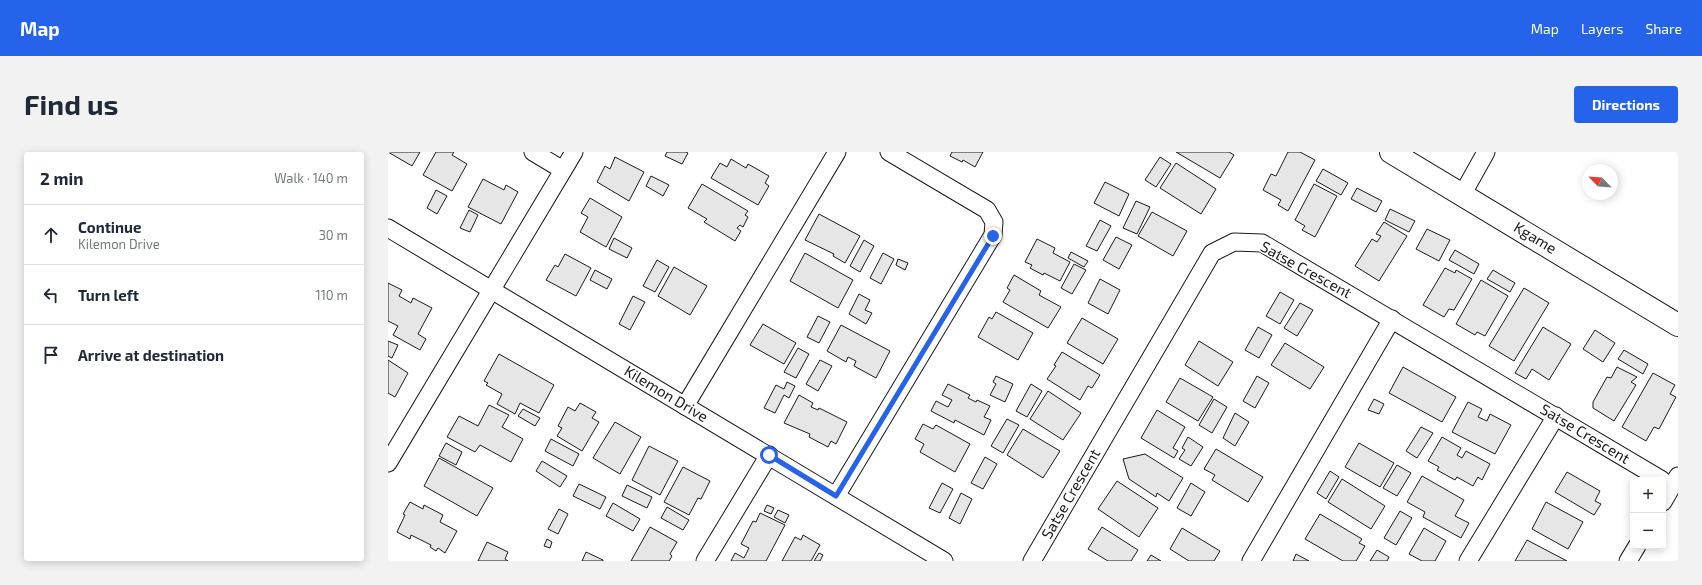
<!DOCTYPE html>
<html lang="en">
<head>
<meta charset="utf-8">
<style>
  body { margin:0; font-family:"Exo 2",sans-serif; background:#f2f2f3; color:#1f2937 }
  .controls { position:absolute; right:12px; bottom:12px; display:grid; overflow:hidden; border-radius:4px; box-shadow:0 2px 10px #0003 }
  .controls button { width:36px; height:36px; display:grid; place-items:center; padding:0; border:0; border-bottom:1px solid #e0e1e3; background:#fff; color:#1f2937; font:20px sans-serif }
  .compass { position:absolute; left:1194px; top:12px; width:36px; height:36px; border-radius:50%; background:#fff; box-shadow:0 2px 10px #0003; rotate:295deg }
  .stop { position:absolute; width:12px; height:12px; margin:-9px; border:3px solid #2563eb; border-radius:50%; background:#fff }
  .stop.end { background:#2563eb; border-color:#fff; box-shadow:0 1px 4px #0008 }
  .list { margin:0; padding:0; list-style:none }
  h2 { display:flex; justify-content:space-between; align-items:center; height:52px; margin:0; padding:0 16px; font-size:17px }
  h2 small { font-size:13px; font-weight:400; color:#747a83 }
  .list li { display:grid; grid-template-columns:26px 1fr auto; gap:12px; align-items:center; box-sizing:border-box; height:60px; padding:0 16px; border-top:1px solid #e0e1e3 }
  .list b { display:block; font-size:15px; white-space:nowrap }
  .list p { margin:0; font-size:13px; white-space:nowrap; color:#747a83 }
  .list em { font-size:13px; font-style:normal; color:#747a83 }
  .icon { flex:none; width:22px; height:22px; fill:none; stroke:currentColor; stroke-width:2; stroke-linecap:round; stroke-linejoin:round }
  .map { position:relative; flex:none; width:1290px; height:409px; overflow:hidden; border-radius:4px }
  header { display:flex; align-items:center; gap:24px; box-sizing:border-box; height:56px; padding:0 20px; background:#2563eb; color:#fff }
  header strong { font-size:19px }
  nav { display:flex; gap:22px; margin-inline-start:auto; font-size:14px }
  .intro { display:flex; align-items:center; justify-content:space-between; box-sizing:border-box; height:96px; padding:0 24px }
  h1 { margin:0; font-size:28px }
  .button { padding:10px 18px; border-radius:4px; background:#2563eb; color:#fff; font-size:14px; font-weight:700 }
  main { display:flex; gap:24px; padding:0 24px }
  aside { flex:1; background:#fff; border-radius:4px; box-shadow:0 2px 10px #0003 }
  .map>svg:first-child { display:block }
  .building { fill:#e6e6e6; stroke:#1a1a1a }
  .lines { fill:none; stroke-linecap:round; stroke-linejoin:round }
  .street-casing { stroke:#1a1a1a; stroke-width:19 }
  .secondary-casing { stroke:#1a1a1a; stroke-width:24 }
  .street { stroke:#fff; stroke-width:17 }
  .secondary { stroke:#fff; stroke-width:22 }
  .route { stroke:#2563eb; stroke-width:5 }
  .labels { text-anchor:middle; stroke-width:3; stroke-linejoin:round; paint-order:stroke }
  .street-label { font-size:15px; fill:#1a1a1a; stroke:#fff }
</style>
</head>
<body>
<header>
<strong>Map</strong>
<nav><a>Map</a><a>Layers</a><a>Share</a></nav>
</header>
<div class="intro"><h1>Find us</h1><a class="button">Directions</a></div>
<main>
<aside>
<h2>2 min<small>Walk · 140 m</small></h2>
<ul class="list">
<li><svg class="icon" aria-label="ahead" viewBox="0 0 24 24"><path d="M12 20V5M6 11l6-6 6 6"/></svg><div><b>Continue</b><p>Kilemon Drive</p></div><em>30 m</em></li>
<li><svg class="icon" aria-label="left" viewBox="0 0 24 24"><path d="M17 20v-9H6M10 6l-5 5 5 5"/></svg><div><b>Turn left</b></div><em>110 m</em></li>
<li><svg class="icon" aria-label="arrive" viewBox="0 0 24 24"><path d="M6 21V4h12l-3 4 3 4H6"/></svg><div><b>Arrive at destination</b></div></li>
</ul>
</aside>
<div class="map">
<svg width="1290" height="409" viewBox="0 0 1290 409">
  <rect width="100%" height="100%" fill="#fff"/>
  <g class="building">
    <polygon points="0,0 32,0 24,14"/>
    <polygon points="48,0 66,0 64,3 79,12 64,39 35,23"/>
    <polygon points="279,0 298,0 300,1 294,12 277,4"/>
    <polygon points="564,0 595,0 587,15 575,8 574,10 562,4"/>
    <polygon points="788,0 841,0 846,3 832,26"/>
    <polygon points="900,0 912,0 927,8 900,59 890,53 893,48 875,38 883,22 888,24"/>
    <polygon points="227,5 256,20 241,49 209,30 217,14 222,17"/>
    <polygon points="772,5 783,12 768,35 757,28"/>
    <polygon points="343,7 358,16 360,12 381,24 377,31 381,34 370,53 323,26 332,11 339,15"/>
    <polygon points="788,11 828,37 813,62 772,36"/>
    <polygon points="935,17 960,31 953,43 928,29"/>
    <polygon points="263,24 281,33 275,44 258,34"/>
    <polygon points="95,27 116,38 118,33 130,40 113,72 80,55"/>
    <polygon points="717,30 741,42 731,64 706,51"/>
    <polygon points="314,32 360,59 357,63 360,65 355,75 352,73 349,76 353,79 347,89 316,70 319,67 300,56"/>
    <polygon points="926,32 949,44 927,85 914,78 917,74 907,68"/>
    <polygon points="969,36 994,49 988,60 963,47"/>
    <polygon points="48,38 59,44 49,62 39,56"/>
    <polygon points="202,46 234,65 218,95 192,80 200,65 193,61"/>
    <polygon points="748,49 762,55 749,82 735,76"/>
    <polygon points="1002,57 1027,69 1021,80 997,68"/>
    <polygon points="81,58 90,63 82,80 72,76"/>
    <polygon points="764,60 799,79 785,104 750,84"/>
    <polygon points="431,62 472,84 457,111 445,104 446,102 417,88"/>
    <polygon points="712,68 723,74 709,99 698,94"/>
    <polygon points="996,70 1019,84 991,129 967,114 984,87 989,90 993,84 988,82"/>
    <polygon points="1039,77 1062,88 1051,109 1028,97"/>
    <polygon points="728,85 744,93 731,117 715,108"/>
    <polygon points="226,86 244,96 239,106 221,97"/>
    <polygon points="649,87 667,96 665,101 682,110 672,129 656,121 655,123 642,116 644,113 637,110"/>
    <polygon points="476,88 486,94 472,120 462,114"/>
    <polygon points="1067,98 1091,112 1086,122 1061,108"/>
    <polygon points="683,100 700,109 696,115 680,106"/>
    <polygon points="417,101 465,128 450,156 402,129"/>
    <polygon points="495,101 506,107 493,132 482,126"/>
    <polygon points="177,102 203,116 188,144 158,128 167,113 170,115"/>
    <polygon points="510,107 520,111 517,118 508,113"/>
    <polygon points="269,108 281,115 267,140 255,134"/>
    <polygon points="686,112 698,118 684,142 673,136"/>
    <polygon points="286,115 319,134 302,163 270,144"/>
    <polygon points="1057,116 1067,121 1068,118 1084,127 1066,158 1061,157 1056,165 1035,153"/>
    <polygon points="207,118 224,127 219,137 202,128"/>
    <polygon points="1105,118 1127,131 1122,140 1099,127"/>
    <polygon points="626,123 653,139 651,143 673,155 660,176 615,150 622,138 619,136"/>
    <polygon points="712,127 732,138 720,162 700,151"/>
    <polygon points="1093,128 1120,144 1097,184 1089,180 1087,183 1068,172"/>
    <polygon points="0,131 14,138 11,144 23,151 25,146 44,156 30,182 38,187 32,198 5,183 10,174 0,169"/>
    <polygon points="1136,136 1161,151 1126,209 1101,194"/>
    <polygon points="892,140 906,148 892,172 878,164"/>
    <polygon points="471,142 482,148 477,158 484,161 478,172 461,162"/>
    <polygon points="245,144 257,150 242,178 231,172"/>
    <polygon points="912,151 925,158 909,184 896,176"/>
    <polygon points="608,160 645,181 630,208 590,185 601,165 604,167"/>
    <polygon points="430,164 442,170 431,191 419,185"/>
    <polygon points="694,166 730,187 715,212 679,191"/>
    <polygon points="375,172 408,191 396,212 362,193"/>
    <polygon points="453,173 502,199 488,226 466,214 468,209 460,205 458,210 439,199"/>
    <polygon points="870,175 884,183 871,206 857,198"/>
    <polygon points="1155,175 1183,192 1161,228 1144,217 1138,227 1127,221"/>
    <polygon points="1207,178 1227,191 1215,210 1195,197"/>
    <polygon points="0,189 10,193 4,206 0,204"/>
    <polygon points="811,189 845,210 830,234 797,213"/>
    <polygon points="897,191 936,215 922,237 883,213"/>
    <polygon points="410,196 421,202 408,226 396,220"/>
    <polygon points="1236,198 1260,212 1255,222 1230,207"/>
    <polygon points="674,200 712,223 704,236 700,234 692,248 659,227 668,214 666,213"/>
    <polygon points="111,202 166,233 151,261 132,251 127,262 109,252 114,242 98,233 100,231 96,229"/>
    <polygon points="0,208 20,221 7,245 0,241"/>
    <polygon points="432,208 444,214 430,239 418,232"/>
    <polygon points="1015,215 1068,245 1054,270 1001,241"/>
    <polygon points="1229,215 1249,225 1243,230 1248,233 1226,269 1205,256 1205,250 1219,225 1223,226"/>
    <polygon points="1265,221 1287,233 1282,242 1288,245 1271,277 1266,275 1258,289 1234,275"/>
    <polygon points="608,224 625,232 617,250 602,243 608,232 605,230"/>
    <polygon points="869,224 881,231 867,256 855,249"/>
    <polygon points="792,226 825,245 810,269 778,250"/>
    <polygon points="399,230 407,234 401,246 396,243 387,261 376,256 388,233 396,237"/>
    <polygon points="560,232 582,243 580,246 588,250 589,248 602,254 596,265 603,268 596,283 567,268 566,271 543,259 548,249 560,255 564,248 554,243"/>
    <polygon points="643,232 654,239 639,265 628,259"/>
    <polygon points="660,239 693,261 675,288 642,267"/>
    <polygon points="411,243 425,251 423,255 430,258 431,256 459,270 448,292 443,289 440,295 421,285 422,282 396,271"/>
    <polygon points="826,247 839,255 824,281 811,273"/>
    <polygon points="986,247 996,252 991,262 980,258"/>
    <polygon points="1080,250 1094,257 1090,265 1099,269 1102,262 1123,273 1107,302 1064,280"/>
    <polygon points="192,251 208,260 204,266 211,270 194,299 169,284 174,276 170,274 180,255 187,259"/>
    <polygon points="101,253 121,263 114,275 135,287 123,310 92,293 87,300 59,285 71,264 90,274"/>
    <polygon points="135,257 152,266 147,274 130,264"/>
    <polygon points="769,258 797,275 785,296 790,299 786,306 753,286"/>
    <polygon points="847,261 861,270 847,294 835,286"/>
    <polygon points="619,267 631,273 615,301 603,294"/>
    <polygon points="227,270 253,285 232,322 205,306"/>
    <polygon points="535,272 545,277 548,273 582,292 567,320 532,300 536,292 527,287"/>
    <polygon points="1033,275 1045,281 1029,306 1018,299"/>
    <polygon points="635,277 672,299 655,326 619,303"/>
    <polygon points="800,285 815,295 803,314 791,307 797,298 794,296"/>
    <polygon points="1054,285 1073,296 1069,303 1074,306 1078,299 1102,312 1094,328 1090,325 1085,334 1069,325 1067,328 1049,318 1051,315 1040,309"/>
    <polygon points="163,287 191,302 185,314 157,299"/>
    <polygon points="58,291 74,300 68,313 51,304"/>
    <polygon points="971,291 1006,311 992,335 957,315"/>
    <polygon points="261,294 290,309 272,343 244,328"/>
    <polygon points="828,297 875,325 860,350 824,328 827,323 816,317"/>
    <polygon points="757,302 795,326 781,349 769,341 768,345 741,327 735,307"/>
    <polygon points="597,305 609,312 595,337 583,331"/>
    <polygon points="51,306 105,336 89,364 36,334"/>
    <polygon points="154,309 179,324 172,335 148,319"/>
    <polygon points="1009,313 1023,321 1009,344 995,336"/>
    <polygon points="295,315 322,329 313,347 310,346 301,363 276,350"/>
    <polygon points="942,319 951,325 938,347 929,341"/>
    <polygon points="1179,320 1212,339 1207,349 1213,352 1206,363 1167,340"/>
    <polygon points="1034,324 1076,348 1067,364 1081,371 1073,386 1035,365 1037,360 1019,350"/>
    <polygon points="954,327 997,354 983,377 940,350"/>
    <polygon points="729,329 770,356 751,385 710,357"/>
    <polygon points="554,331 565,337 552,361 541,356"/>
    <polygon points="803,331 817,340 803,364 789,356"/>
    <polygon points="191,332 218,345 212,357 185,344"/>
    <polygon points="239,333 264,345 259,356 234,344"/>
    <polygon points="573,341 584,347 572,372 561,366"/>
    <polygon points="22,350 35,357 36,353 55,363 52,370 69,379 57,401 50,396 48,399 42,395 43,393 23,383 22,387 9,380 17,363 15,362"/>
    <polygon points="1158,350 1195,370 1180,397 1144,377"/>
    <polygon points="225,351 252,367 245,379 218,364"/>
    <polygon points="379,353 386,356 383,362 376,359"/>
    <polygon points="279,355 301,368 295,378 273,366"/>
    <polygon points="171,357 180,362 170,382 160,377"/>
    <polygon points="390,358 401,363 397,371 386,365"/>
    <polygon points="1012,359 1024,366 1008,393 996,386"/>
    <polygon points="372,361 397,373 378,409 343,409 347,401 356,406 361,396 353,392 365,369 368,370"/>
    <polygon points="932,362 974,387 971,391 977,394 968,409 955,409 917,387"/>
    <polygon points="262,375 289,390 282,402 284,404 281,409 243,409"/>
    <polygon points="714,375 750,398 743,409 720,409 700,397"/>
    <polygon points="794,376 832,399 826,409 801,409 782,397"/>
    <polygon points="1036,376 1058,389 1047,409 1034,409 1021,402"/>
    <polygon points="415,383 432,393 423,409 394,409 407,385 413,388"/>
    <polygon points="159,387 164,390 162,396 156,394"/>
    <polygon points="1139,388 1179,409 1127,409"/>
    <polygon points="99,390 120,400 117,407 120,409 90,409"/>
    <polygon points="989,398 1001,405 999,409 982,409"/>
    <polygon points="198,400 215,408 215,409 194,409"/>
    <polygon points="431,401 435,403 432,409 426,409"/>
    <polygon points="908,402 921,409 905,409"/>
    <polygon points="763,403 773,409 759,409"/>
  </g>
  <g class="lines">
    <g class="street-casing">
      <g id="street">
        <polyline points="145,0 175,18"/>
        <polyline points="1074,43 1098,0"/>
        <polyline points="0,76 556,409"/>
        <polyline points="297,254 449,0"/>
        <polyline points="0,311 186,0"/>
        <polyline points="448,344 605,83 606,70 599,58 501,0"/>
        <polyline points="1275,350 1290,324"/>
        <polyline points="317,409 381,303"/>
        <polyline points="644,409 824,101 846,90 874,91 1274,328"/>
        <polyline points="863,409 1004,167"/>
        <polyline points="1080,409 1168,264"/>
        <polyline points="1240,409 1249,394"/>
      </g>
    </g>
    <g class="secondary-casing">
      <polyline id="secondary" points="1003,0 1290,173"/>
    </g>
    <use href="#street" class="street"/>
    <use href="#secondary" class="secondary"/>
  </g>
  <g class="lines">
    <polyline class="route" points="381,303 448,344 605,84"/>
  </g>
  <g class="labels">
    <g class="street-label">
      <text transform="translate(1147 86) rotate(31)" y="5">Kgame</text>
      <text transform="translate(918 118) rotate(29)" y="5">Satse Crescent</text>
      <text transform="translate(278 242) rotate(31)" y="5">Kilemon Drive</text>
      <text transform="translate(1197 282) rotate(31)" y="5">Satse Crescent</text>
      <text transform="translate(683 342) rotate(-60)" y="5">Satse Crescent</text>
    </g>
  </g>
</svg>
<div class="controls">
<button>+</button>
<button>−</button>
</div>
<svg class="compass" viewBox="-18 -18 36 36"><path d="M0-13l5 13h-10z" fill="#e53935"/><path d="M0 13l5-13h-10z" fill="#747a83"/></svg>
<div class="stop" style="left:381px;top:303px"></div>
<div class="stop end" style="left:605px;top:84px"></div>
</div>
</main>
</body>
</html>
